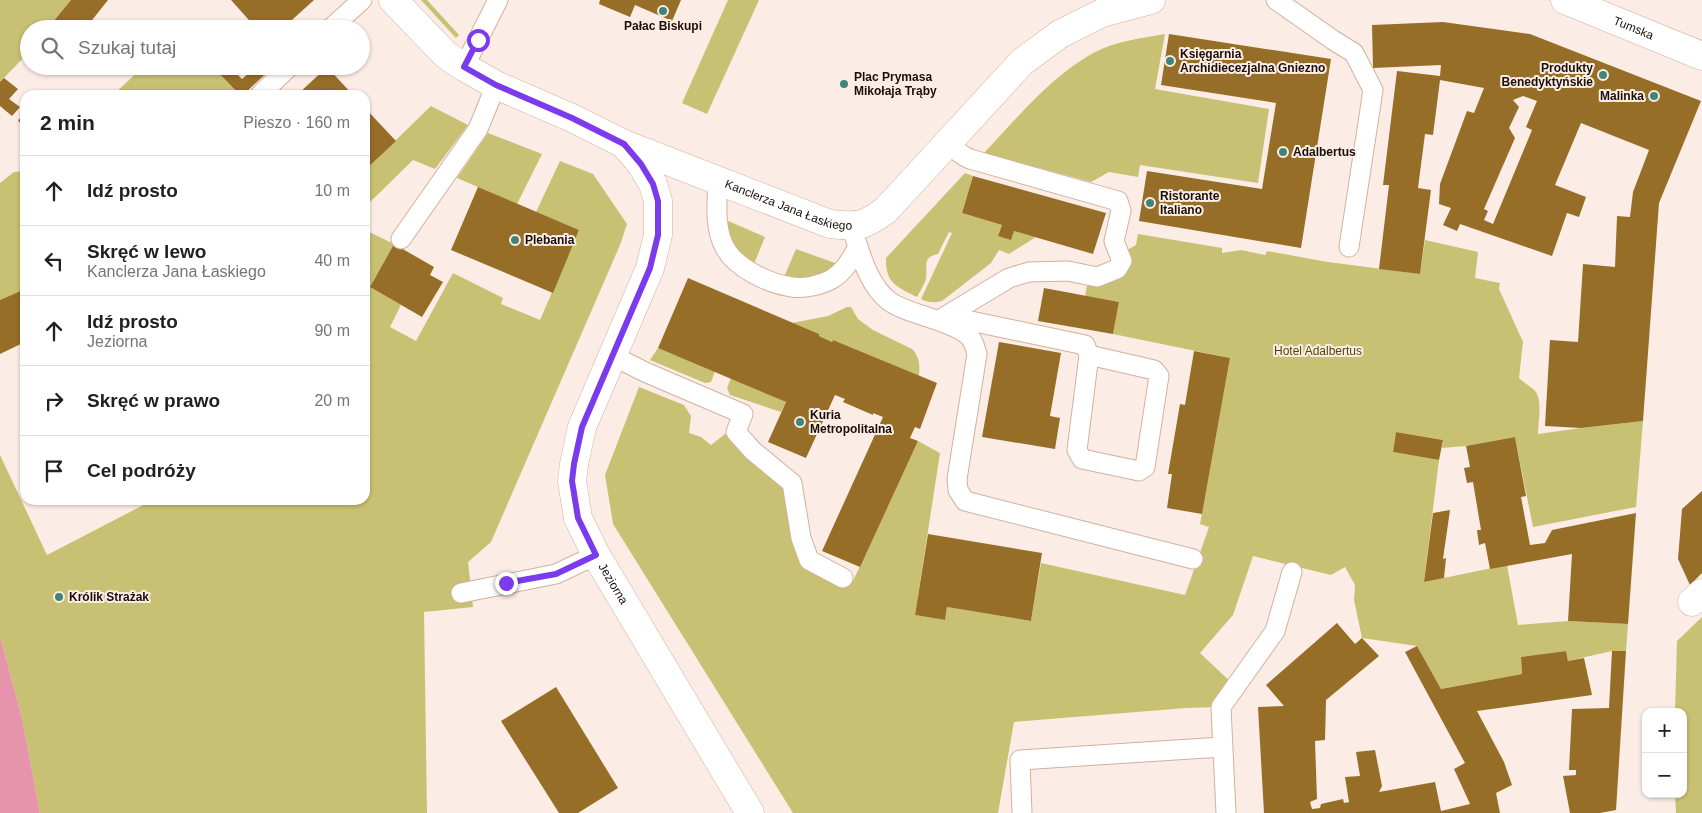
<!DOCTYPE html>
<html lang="pl">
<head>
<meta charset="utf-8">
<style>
  body { margin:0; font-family:Helvetica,sans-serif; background:#f6f6f6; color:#202124 }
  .controls { position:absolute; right:15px; bottom:15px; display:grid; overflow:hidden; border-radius:10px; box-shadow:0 1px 4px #0004 }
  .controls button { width:45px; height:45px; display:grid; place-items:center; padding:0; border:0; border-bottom:1px solid #e0e0e0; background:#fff; color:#202124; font:25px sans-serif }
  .stop { position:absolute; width:15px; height:15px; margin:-11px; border:4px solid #7c3aed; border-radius:50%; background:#fff }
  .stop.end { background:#7c3aed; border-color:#fff; box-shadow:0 1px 5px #0008 }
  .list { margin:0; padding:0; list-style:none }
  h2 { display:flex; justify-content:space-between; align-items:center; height:65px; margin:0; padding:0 20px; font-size:21px }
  h2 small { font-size:16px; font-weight:400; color:#757577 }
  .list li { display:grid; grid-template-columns:32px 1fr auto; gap:15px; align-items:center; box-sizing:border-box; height:70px; padding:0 20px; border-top:1px solid #e0e0e0 }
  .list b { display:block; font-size:19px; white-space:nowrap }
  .list p { margin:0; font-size:16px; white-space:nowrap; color:#757577 }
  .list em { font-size:16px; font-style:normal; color:#757577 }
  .icon { flex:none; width:28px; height:28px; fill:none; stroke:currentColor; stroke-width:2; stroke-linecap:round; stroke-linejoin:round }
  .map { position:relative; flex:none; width:1702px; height:813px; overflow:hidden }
  .search { position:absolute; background:#fff; box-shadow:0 1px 4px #0004; left:20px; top:20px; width:350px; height:55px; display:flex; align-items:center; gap:12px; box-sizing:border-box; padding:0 18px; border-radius:28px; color:#757577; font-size:19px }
  .panel { position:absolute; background:#fff; box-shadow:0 1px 4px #0004; left:20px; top:90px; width:350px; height:415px; border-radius:15px }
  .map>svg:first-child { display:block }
  .green { fill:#c8c173 }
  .water { fill:#e594ab }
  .building { fill:#976e27; fill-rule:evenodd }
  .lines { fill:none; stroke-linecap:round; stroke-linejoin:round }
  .service-casing { stroke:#d2b19d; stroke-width:21 }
  .minor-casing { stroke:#d2b19d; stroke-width:29 }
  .tertiary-casing { stroke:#d2b19d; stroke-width:29 }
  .service { stroke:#fff; stroke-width:19 }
  .minor { stroke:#fff; stroke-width:28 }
  .tertiary { stroke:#fff; stroke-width:28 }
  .route { stroke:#7c3aed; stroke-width:6 }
  .poi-dot { fill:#418578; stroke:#fbede5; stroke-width:2 }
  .labels { text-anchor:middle; stroke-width:4; stroke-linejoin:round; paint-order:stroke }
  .poi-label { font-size:12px; font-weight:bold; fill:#1a0f08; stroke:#fbede5; text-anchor:start }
  .street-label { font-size:12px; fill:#1a0f08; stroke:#fbede5 }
  .park-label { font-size:12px; fill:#4e4808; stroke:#fbede5 }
</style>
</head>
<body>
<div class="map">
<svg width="1702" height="813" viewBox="0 0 1702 813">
  <rect width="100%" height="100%" fill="#fbede5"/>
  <g class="green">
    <polygon points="0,0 71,0 47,29 29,29 29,52 0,82"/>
    <polygon points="421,0 427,0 459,35 456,38"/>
    <polygon points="728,0 759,0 707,114 682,103"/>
    <path d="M1165 34 1155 89 1269 109 1258 183 1140 165 1138 177 1109 172 1091 182 984 153C1018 117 1051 76 1095 52 1117 41 1142 38 1165 34Z"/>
    <polygon points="144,66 212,66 240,95 113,95"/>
    <polygon points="431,106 468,125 435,169 413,160 365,207 365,170"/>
    <polygon points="488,133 542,154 517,204 457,178"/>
    <polygon points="560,161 593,174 627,224 620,245 491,542 468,562 473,607 424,612 427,813 40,813 22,718 0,636 0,455 47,555 153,500 365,500 365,230 394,244 370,287 401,305 390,327 416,341 453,273 503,298 501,304 540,320 579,230 536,212"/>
    <polygon points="25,171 25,289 0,300 0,183 14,172"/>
    <path d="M965 173 973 176 962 213 1002 225 998 236 1014 231 1036 237 1009 254 999 250 991 263 942 301C935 303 928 303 921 299L952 233 949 232 938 254C921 257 928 268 926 278 925 284 920 291 917 297 897 287 885 283 886 258Z"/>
    <polygon points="726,220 765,237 754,264 742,257 727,236"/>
    <path d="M1138 234 1222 248V253L1241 250 1265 255 1267 251 1328 262 1420 274 1425 240 1478 252 1475 278 1500 283 1499 289 1523 342 1519 378C1524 383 1530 386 1535 391 1543 400 1538 422 1538 434L1581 428 1643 421 1636 507 1533 527 1515 437 1466 446 1442 448 1443 440 1396 432 1393 452 1439 460 1424 582 1507 565 1518 625 1568 621 1628 624 1626 651H1612L1568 661 1566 651 1521 657 1522 674 1441 689 1417 646 1362 638 1354 600 1355 585 1345 567 1331 575 1253 556 1233 615 1200 653 1235 686 1221 707 1186 708 1014 722 998 813H793L613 524 605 475 639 387 684 405 691 416 689 433 701 437 711 445 725 434 736 432 792 483 809 560 843 578 853 581 918 441 940 453 915 615 945 620 947 607 1031 621 1041 563 1185 595 1209 527 1200 524 1230 358 1113 334 1119 302 1085 296 1089 275 1097 277 1119 255 1136 245Z"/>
    <path d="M796 249 838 264C835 267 832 270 829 272 817 280 798 278 784 277Z"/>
    <path d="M847 307H851L858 319 873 330 912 349C920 357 920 366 919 376L833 340 832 342 819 336V334L792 323 828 316Z"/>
    <polygon points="658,348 715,371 711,382 705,383 650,360"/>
    <polygon points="731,378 786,402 781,412 730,395 727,388"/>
    <polygon points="1702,617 1702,813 1676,813 1675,794 1683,794 1683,712 1675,712 1677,641"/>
  </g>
  <polygon class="water" points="0,636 22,718 40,813 0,813"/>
  <g class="building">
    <polygon points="71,0 108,0 85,29 47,29"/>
    <polygon points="231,0 314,0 282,29 257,29"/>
    <polygon points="600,0 681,0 672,21 635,5 630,17 599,4"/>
    <path d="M1443 22 1530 34 1701 101 1659 203 1643 421 1581 428 1545 426 1550 340 1578 342 1583 264 1615 267 1617 216 1630 217 1633 192 1649 150 1581 123 1555 185 1586 197 1579 217 1567 213 1552 256 1460 224 1457 231 1443 225 1451 208 1439 204 1440 184 1467 111 1474 113 1484 88 1440 80 1433 135 1425 134 1418 188 1431 190 1420 274 1379 269 1389 185H1383L1397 71 1440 76 1441 65 1373 68 1372 25ZM1523 96 1537 101 1526 127 1532 130 1493 224 1484 220 1488 211 1484 209 1515 138 1509 128 1519 107 1513 100Z"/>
    <polygon points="1169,34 1331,59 1301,248 1139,221 1147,171 1262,189 1276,103 1161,85"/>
    <polygon points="43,66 56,66 50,73"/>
    <polygon points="212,66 229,66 242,79 257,66 274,66 243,95 240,95"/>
    <polygon points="327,67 353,95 297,95"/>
    <polygon points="4,78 18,89 9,99 20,107 12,116 0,106 0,82"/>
    <polygon points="365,108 396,141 365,170"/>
    <polygon points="25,115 25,126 23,128 18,120"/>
    <polygon points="973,176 1106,213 1093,254 1014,231 1011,240 998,236 1002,225 962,213"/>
    <polygon points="478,187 579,230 553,293 451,250"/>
    <polygon points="394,244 434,267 430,275 443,282 422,317 370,287"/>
    <polygon points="688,278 819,334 819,336 832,342 833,340 937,383 920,429 915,427 910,438 918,441 860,567 822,551 883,417 873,413 873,415 843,402 845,399 835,395 806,458 768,442 786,402 658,348"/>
    <polygon points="1044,288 1119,302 1113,334 1038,321"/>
    <polygon points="25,289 25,342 0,354 0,300"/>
    <polygon points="999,342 1061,353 1050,416 1060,418 1055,449 982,437"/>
    <polygon points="1194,351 1230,358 1202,514 1167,508 1172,474 1168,474 1180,404 1185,405"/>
    <polygon points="1396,432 1443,440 1439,460 1393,452"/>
    <polygon points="1515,437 1526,496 1521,497 1530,545 1545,543 1552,530 1636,513 1628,624 1568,621 1572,554 1490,569 1485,543 1479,545 1477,530 1481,530 1473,482 1467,483 1464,468 1470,467 1466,446"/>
    <polygon points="1702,491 1702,573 1690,585 1678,559 1682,509"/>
    <polygon points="1450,510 1443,559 1446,558 1444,578 1424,582 1433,513"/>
    <polygon points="928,534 1042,553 1031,621 947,607 945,620 915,615"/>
    <polygon points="1337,623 1355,644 1362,638 1379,656 1326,700 1325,740 1315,741 1317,799 1310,802 1312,809 1320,808 1321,804 1343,799 1344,803 1349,802 1345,777 1360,776 1356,752 1375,750 1382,786 1379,792 1435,782 1441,811 1470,804 1454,769 1465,763 1405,652 1417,646 1441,689 1522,674 1521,657 1566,651 1568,661 1584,658 1592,695 1477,711 1504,762 1512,785 1496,793 1500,813 1264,813 1258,707 1284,706 1266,685"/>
    <polygon points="1612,651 1626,651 1616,810 1600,813 1570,813 1563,776 1576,775 1576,770 1569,770 1572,709 1609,708"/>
    <polygon points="556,687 618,788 578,813 559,813 501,721"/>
  </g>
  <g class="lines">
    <g class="service-casing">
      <g id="service">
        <polyline points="1276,0 1333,40 1354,53 1373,90 1349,247"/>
        <polyline points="330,29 362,0"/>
        <polyline points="464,67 498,0"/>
        <polyline points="260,95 290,66"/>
        <path d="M718 180C717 202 714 228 725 248 736 268 769 284 792 287 805 289 821 285 832 279 845 271 851 259 858 247"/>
        <path d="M851 226C860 251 867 284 889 301 907 315 961 322 972 340 974 344 976 350 977 354L957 479 958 490 965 501 1193 559"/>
        <polyline points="401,239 478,129 496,85"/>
        <polyline points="947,316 1085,345 1089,355 1077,450 1082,459 1139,471 1145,467 1159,376 1154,370 1089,355"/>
        <polyline points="941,319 1009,278 1029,272 1068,271 1097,277 1117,269 1122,261 1114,241 1121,211 1118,201 970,159 964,156 947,144"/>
        <polyline points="613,356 645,372 743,414 736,432 753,451 792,483 801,538 809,560 843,578"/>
        <polyline points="461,593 556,574 596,555"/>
        <polyline points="1022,813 1020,760 1222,747"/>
        <polyline points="1226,813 1221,707 1275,631 1292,572"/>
      </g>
    </g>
    <g class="minor-casing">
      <g id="minor">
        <path id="s1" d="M1565 0 1702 56"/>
        <path id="s2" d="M624 144 830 224C858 227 863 227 886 210L1022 62 1060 34 1102 13 1151 0"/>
        <polyline points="1692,602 1702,593"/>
      </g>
    </g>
    <g class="tertiary-casing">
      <g id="tertiary">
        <path id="s3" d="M393 0 446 55 464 67 496 85 572 118 624 144 641 164 653 184 658 201V235L650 268 582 427 574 464 572 481 578 518 596 555 750 813"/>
      </g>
    </g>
    <use href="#service" class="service"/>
    <use href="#minor" class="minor"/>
    <use href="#tertiary" class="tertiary"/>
  </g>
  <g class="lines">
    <polyline class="route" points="478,40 464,67 496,85 572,118 624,144 641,164 653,184 658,201 658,235 650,268 582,427 574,464 572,481 578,518 596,555 556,574 506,583"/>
  </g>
  <g class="poi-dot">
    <circle cx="663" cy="11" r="5"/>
    <circle cx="1170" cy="61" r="5"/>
    <circle cx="1603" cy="75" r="5"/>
    <circle cx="844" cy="84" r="5"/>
    <circle cx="1654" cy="96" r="5"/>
    <circle cx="1283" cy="152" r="5"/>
    <circle cx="1150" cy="203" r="5"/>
    <circle cx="515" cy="240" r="5"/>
    <circle cx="800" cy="422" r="5"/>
    <circle cx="59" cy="597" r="5"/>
  </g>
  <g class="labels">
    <g class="poi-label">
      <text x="663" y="30" text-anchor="middle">Pałac Biskupi</text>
      <text x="1180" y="58">Księgarnia<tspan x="1180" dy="14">Archidiecezjalna Gniezno</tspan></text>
      <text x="1593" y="72" text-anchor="end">Produkty<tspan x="1593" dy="14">Benedyktyńskie</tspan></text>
      <text x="854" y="81">Plac Prymasa<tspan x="854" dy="14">Mikołaja Trąby</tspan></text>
      <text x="1644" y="100" text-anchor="end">Malinka</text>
      <text x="1293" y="156">Adalbertus</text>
      <text x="1160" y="200">Ristorante<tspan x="1160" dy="14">Italiano</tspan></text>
      <text x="525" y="244">Plebania</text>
      <text x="810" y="419">Kuria<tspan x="810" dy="14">Metropolitalna</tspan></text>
      <text x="69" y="601">Królik Strażak</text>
    </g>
    <g class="street-label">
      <text dy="4" stroke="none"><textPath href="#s1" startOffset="74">Tumska</textPath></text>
      <text dy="4" stroke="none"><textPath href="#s2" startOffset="176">Kanclerza Jana Łaskiego</textPath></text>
      <text dy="4" stroke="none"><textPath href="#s3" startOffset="751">Jeziorna</textPath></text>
    </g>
    <g class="park-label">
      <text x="1318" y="355">Hotel Adalbertus</text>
    </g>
  </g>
</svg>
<div class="controls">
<button>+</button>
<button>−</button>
</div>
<div class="stop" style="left:478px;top:40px"></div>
<div class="stop end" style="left:506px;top:583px"></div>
<div class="search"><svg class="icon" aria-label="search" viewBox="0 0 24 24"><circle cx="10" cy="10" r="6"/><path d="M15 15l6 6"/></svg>Szukaj tutaj</div>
<section class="panel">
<h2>2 min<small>Pieszo · 160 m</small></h2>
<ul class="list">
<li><svg class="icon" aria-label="ahead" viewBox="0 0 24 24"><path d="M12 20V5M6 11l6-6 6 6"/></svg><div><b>Idź prosto</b></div><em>10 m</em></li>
<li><svg class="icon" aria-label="left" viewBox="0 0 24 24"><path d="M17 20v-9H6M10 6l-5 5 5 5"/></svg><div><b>Skręć w lewo</b><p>Kanclerza Jana Łaskiego</p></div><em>40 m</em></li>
<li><svg class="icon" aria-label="ahead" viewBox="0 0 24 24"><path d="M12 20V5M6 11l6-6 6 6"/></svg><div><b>Idź prosto</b><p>Jeziorna</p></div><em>90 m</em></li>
<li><svg class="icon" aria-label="right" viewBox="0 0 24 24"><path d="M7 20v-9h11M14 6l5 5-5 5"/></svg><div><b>Skręć w prawo</b></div><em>20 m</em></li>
<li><svg class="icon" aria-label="arrive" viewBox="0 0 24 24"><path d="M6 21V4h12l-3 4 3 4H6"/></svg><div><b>Cel podróży</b></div></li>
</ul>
</section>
</div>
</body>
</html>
